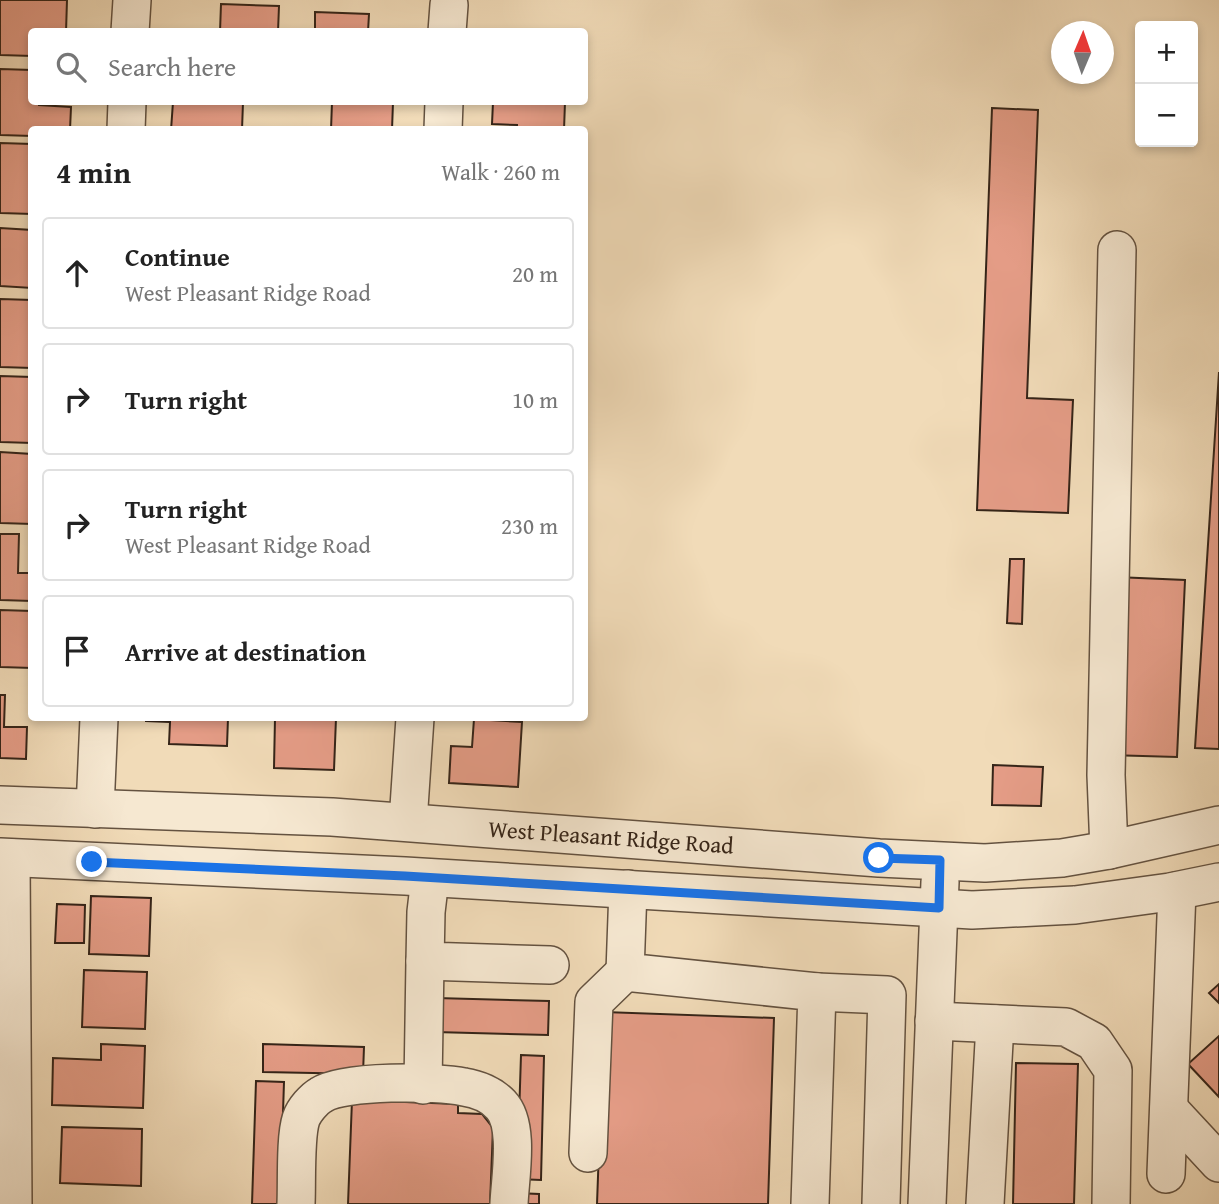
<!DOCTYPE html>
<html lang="en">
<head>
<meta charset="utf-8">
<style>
  body { margin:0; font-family:"Gentium Book Plus",serif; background:#f2f2f2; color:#222 }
  .controls { position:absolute; right:21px; top:21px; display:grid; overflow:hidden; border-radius:7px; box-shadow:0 4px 10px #0003 }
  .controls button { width:63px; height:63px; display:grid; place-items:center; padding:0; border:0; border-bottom:2px solid #e0e0e0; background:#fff; color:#222; font:35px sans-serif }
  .compass { position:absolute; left:1051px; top:21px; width:63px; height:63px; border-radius:50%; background:#fff; box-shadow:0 4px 10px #0003; rotate:2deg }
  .stop { position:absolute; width:21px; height:21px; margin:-16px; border:5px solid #1a73e8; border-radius:50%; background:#fff }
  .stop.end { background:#1a73e8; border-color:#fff; box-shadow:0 2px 7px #0008 }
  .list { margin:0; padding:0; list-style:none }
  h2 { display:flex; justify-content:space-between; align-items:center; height:91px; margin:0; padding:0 28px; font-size:30px }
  h2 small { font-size:23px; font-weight:400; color:#767676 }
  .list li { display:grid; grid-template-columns:46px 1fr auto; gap:21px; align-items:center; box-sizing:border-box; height:112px; margin:0 14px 14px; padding:0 14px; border:2px solid #e0e0e0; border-radius:7px }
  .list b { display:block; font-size:26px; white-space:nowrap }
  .list p { margin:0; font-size:23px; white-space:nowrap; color:#767676 }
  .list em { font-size:23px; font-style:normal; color:#767676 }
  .icon { flex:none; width:38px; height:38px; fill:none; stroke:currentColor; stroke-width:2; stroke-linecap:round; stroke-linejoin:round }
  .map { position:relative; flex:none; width:1219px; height:1204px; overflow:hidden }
  .search { position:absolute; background:#fff; box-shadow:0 4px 10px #0003; left:28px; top:28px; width:560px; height:77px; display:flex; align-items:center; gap:18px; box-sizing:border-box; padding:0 24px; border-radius:7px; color:#767676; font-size:26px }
  .panel { position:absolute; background:#fff; box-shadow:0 4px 10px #0003; left:28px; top:126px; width:560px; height:595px; border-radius:7px }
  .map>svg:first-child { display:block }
  .building { fill:#e49c86; stroke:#352418; stroke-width:2 }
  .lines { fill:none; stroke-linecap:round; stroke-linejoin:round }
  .minor-casing { stroke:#645240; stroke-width:40 }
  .minor { stroke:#f6e8d1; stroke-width:37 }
  .route { stroke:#1a73e8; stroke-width:9 }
  .labels { text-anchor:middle; stroke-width:6; stroke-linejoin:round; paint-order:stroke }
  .street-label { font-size:23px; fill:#352418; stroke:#f6e8d1 }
</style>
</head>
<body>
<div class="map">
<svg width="1219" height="1204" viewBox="0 0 1219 1204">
  <rect width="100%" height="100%" fill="#f1dbb8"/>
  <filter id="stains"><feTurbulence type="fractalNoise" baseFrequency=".00286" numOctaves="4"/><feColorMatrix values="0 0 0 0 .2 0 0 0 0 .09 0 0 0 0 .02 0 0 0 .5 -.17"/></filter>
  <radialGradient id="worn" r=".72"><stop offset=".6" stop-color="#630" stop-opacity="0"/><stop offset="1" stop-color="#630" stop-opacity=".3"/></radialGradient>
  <g class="building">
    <polygon points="0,0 67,0 66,32 32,32 32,56 0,55"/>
    <polygon points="221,4 279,6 278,32 220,32"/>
    <polygon points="315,12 369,14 368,32 315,32"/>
    <polygon points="0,69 32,70 32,102 39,102 39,105 71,107 70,130 32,130 32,136 0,135"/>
    <polygon points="173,102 243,102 242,130 171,130"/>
    <polygon points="332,102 393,102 392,130 331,130"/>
    <polygon points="493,102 565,102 564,130 517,130 517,125 492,124"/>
    <polygon points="992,108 1038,110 1027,398 1073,400 1068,513 977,510"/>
    <polygon points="0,143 32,144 32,214 0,213"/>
    <polygon points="0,228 32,230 32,288 0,286"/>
    <polygon points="0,299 32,300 32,368 0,367"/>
    <polygon points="1219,372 1219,749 1195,748"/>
    <polygon points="0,376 32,377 32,443 0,442"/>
    <polygon points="0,452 32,454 32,524 0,523"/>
    <polygon points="0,534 19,534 18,573 32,573 32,601 0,600"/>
    <polygon points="1010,559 1024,559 1022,624 1007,623"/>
    <polygon points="1116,577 1185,580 1177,757 1108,755"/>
    <polygon points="0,610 32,611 32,668 0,667"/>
    <polygon points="0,695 5,695 4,727 27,727 26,759 0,758"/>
    <polygon points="146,718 228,718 227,746 169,744 170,722 146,721"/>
    <polygon points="275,718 336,718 334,770 274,768"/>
    <polygon points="474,719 522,722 518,787 449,783 451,746 472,747"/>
    <polygon points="993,765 1043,767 1041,806 992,805"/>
    <polygon points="91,896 151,898 149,956 89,954"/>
    <polygon points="57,904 85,905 84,943 55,943"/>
    <polygon points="84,970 147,972 145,1029 82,1027"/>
    <polygon points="1219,984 1219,1003 1209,993"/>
    <polygon points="436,998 549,1001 548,1035 435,1032"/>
    <polygon points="604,1012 774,1018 768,1204 597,1204"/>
    <polygon points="1219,1036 1219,1097 1188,1064"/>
    <polygon points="101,1044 145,1046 143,1108 52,1105 53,1058 101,1060"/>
    <polygon points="263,1044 364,1047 363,1074 263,1072"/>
    <polygon points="521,1055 544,1056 541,1180 517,1179"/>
    <polygon points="1016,1063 1078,1064 1074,1204 1013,1204"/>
    <polygon points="256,1081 284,1082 280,1204 252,1204"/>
    <polygon points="352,1100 458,1104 458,1113 482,1114 493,1128 490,1204 348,1204"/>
    <polygon points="62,1127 142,1129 141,1186 60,1183"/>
    <polygon points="516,1193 539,1194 539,1204 515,1204"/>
  </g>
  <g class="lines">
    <g class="minor-casing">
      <g id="minor">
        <polyline points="130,32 132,0"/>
        <polyline points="447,32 449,5"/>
        <polyline points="126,130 127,102"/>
        <polyline points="443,130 444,102"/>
        <polyline points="0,805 332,817 879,858 985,863 1062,858 1109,850 1219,825"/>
        <polyline points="95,809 99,718"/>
        <polyline points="408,822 415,718"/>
        <polyline points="1109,850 1106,775 1117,250"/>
        <polyline points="0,857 405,876 972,910 1075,905 1170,892 1219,882"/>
        <polyline points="11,858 13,1204"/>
        <polyline points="430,878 426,912 425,961 550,965"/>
        <polyline points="628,889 625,972 817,992 810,1204"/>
        <polyline points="817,992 887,995 881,1204"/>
        <polyline points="934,1021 1066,1027 1094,1042 1113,1070 1111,1204"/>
        <polyline points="423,1085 425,961"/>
        <polyline points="1169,1109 1219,1163"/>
        <polyline points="588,1153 594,1002 625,972"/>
        <polyline points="1166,1174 1177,891"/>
        <path d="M296 1204C297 1183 295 1137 301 1119 304 1110 314 1099 321 1095 343 1080 437 1081 464 1087 477 1089 492 1095 501 1105 520 1125 510 1178 509 1204"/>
        <polyline points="927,1204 940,882"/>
        <polyline points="985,1204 995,1024"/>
      </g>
    </g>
    <use href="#minor" class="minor"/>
  </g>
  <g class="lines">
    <polyline class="route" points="92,862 405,876 939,908 940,860 879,858"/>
  </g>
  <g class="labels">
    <g class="street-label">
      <text transform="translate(611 837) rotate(4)" y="8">West Pleasant Ridge Road</text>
    </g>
  </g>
  <rect width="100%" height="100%" filter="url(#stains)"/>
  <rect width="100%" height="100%" fill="url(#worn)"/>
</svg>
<div class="controls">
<button>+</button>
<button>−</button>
</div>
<svg class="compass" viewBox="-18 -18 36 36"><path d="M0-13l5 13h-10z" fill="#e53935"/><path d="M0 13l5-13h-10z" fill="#767676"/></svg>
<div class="stop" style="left:879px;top:858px"></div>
<div class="stop end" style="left:92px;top:862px"></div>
<div class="search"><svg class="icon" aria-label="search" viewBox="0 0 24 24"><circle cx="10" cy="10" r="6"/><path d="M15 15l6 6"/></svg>Search here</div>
<section class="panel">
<h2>4 min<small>Walk · 260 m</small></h2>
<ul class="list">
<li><svg class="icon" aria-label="ahead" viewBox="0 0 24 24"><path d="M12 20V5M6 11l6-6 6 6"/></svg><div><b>Continue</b><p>West Pleasant Ridge Road</p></div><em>20 m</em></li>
<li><svg class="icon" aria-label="right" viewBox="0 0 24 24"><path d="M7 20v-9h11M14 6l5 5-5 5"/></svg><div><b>Turn right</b></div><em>10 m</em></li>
<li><svg class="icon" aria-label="right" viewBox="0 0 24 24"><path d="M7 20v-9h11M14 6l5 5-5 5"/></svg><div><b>Turn right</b><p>West Pleasant Ridge Road</p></div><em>230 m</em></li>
<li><svg class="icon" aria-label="arrive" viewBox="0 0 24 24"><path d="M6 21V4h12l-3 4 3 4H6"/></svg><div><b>Arrive at destination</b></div></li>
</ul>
</section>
</div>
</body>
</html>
